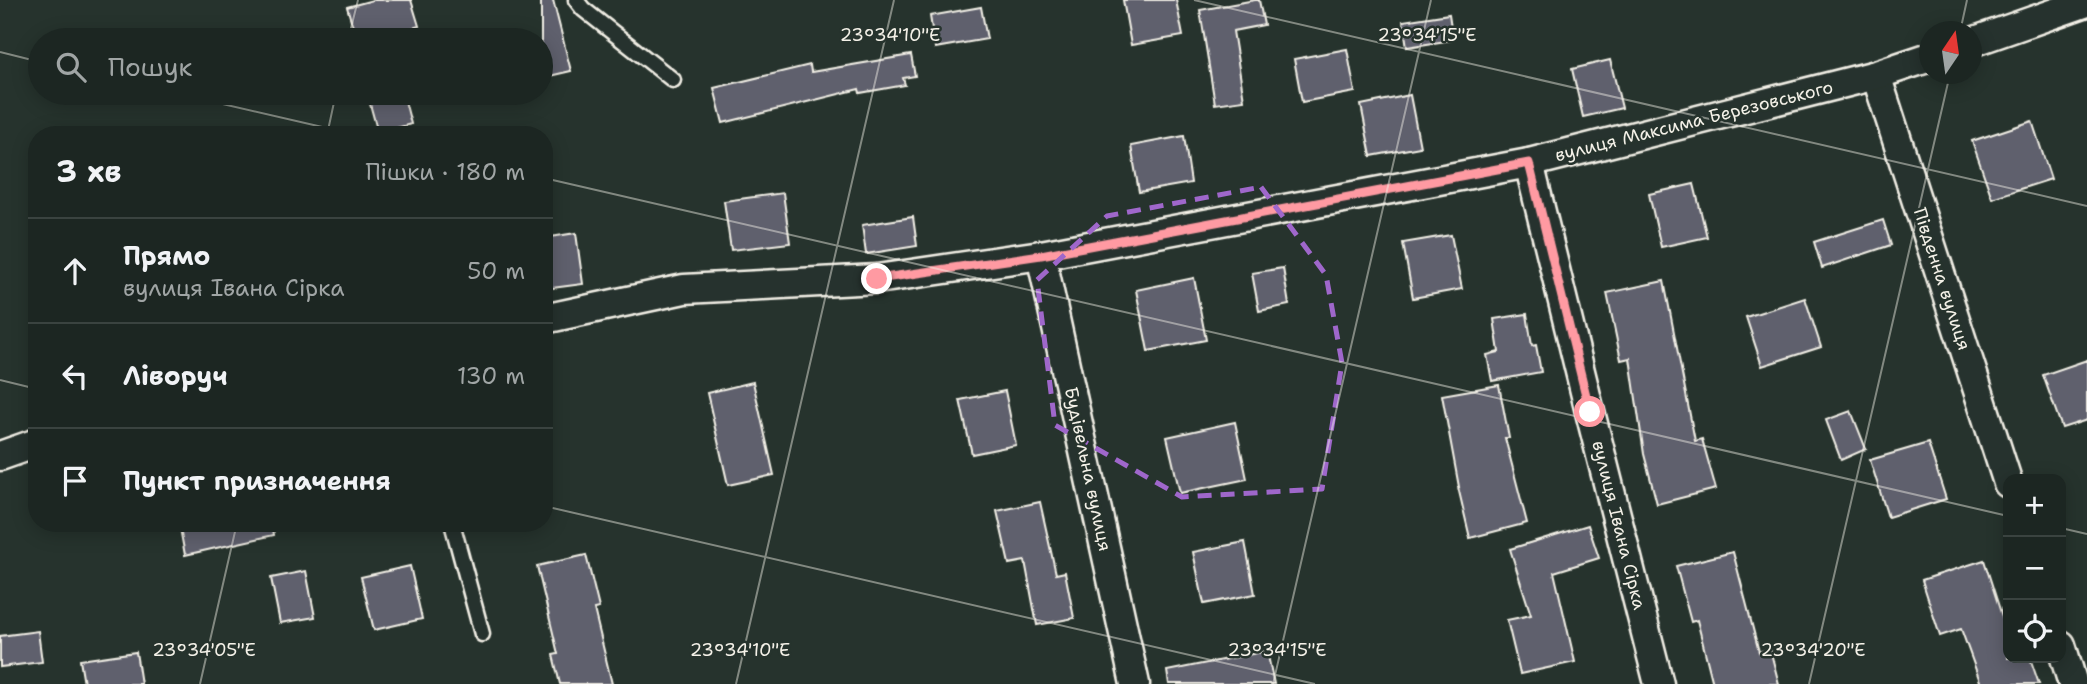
<!DOCTYPE html>
<html lang="uk">
<head>
<meta charset="utf-8">
<style>
  body { margin:0; font-family:"Shantell Sans",sans-serif; background:#252e2a; color:#f1f3f6 }
  .controls { position:absolute; right:21px; bottom:21px; display:grid; overflow:hidden; border-radius:14px; box-shadow:0 4px 18px #0003 }
  .controls button { width:63px; height:63px; display:grid; place-items:center; padding:0; border:0; border-bottom:2px solid #3a4340; background:#1c2622; color:#f1f3f6; font:35px sans-serif }
  .compass { position:absolute; left:1919px; top:21px; width:63px; height:63px; border-radius:50%; background:#1c2622; box-shadow:0 4px 18px #0003; rotate:13deg }
  .stop { position:absolute; width:21px; height:21px; margin:-16px; border:5px solid #ff9aa2; border-radius:50%; background:#fff }
  .stop.end { background:#ff9aa2; border-color:#fff; box-shadow:0 2px 7px #0008 }
  .list { margin:0; padding:0; list-style:none }
  h2 { display:flex; justify-content:space-between; align-items:center; height:91px; margin:0; padding:0 28px; font-size:30px }
  h2 small { font-size:23px; font-weight:400; color:#a0a5a5 }
  .list li { display:grid; grid-template-columns:46px 1fr auto; gap:21px; align-items:center; box-sizing:border-box; height:105px; padding:0 28px; border-top:2px solid #3a4340 }
  .list b { display:block; font-size:26px; white-space:nowrap }
  .list p { margin:0; font-size:23px; white-space:nowrap; color:#a0a5a5 }
  .list em { font-size:23px; font-style:normal; color:#a0a5a5 }
  .icon { flex:none; width:38px; height:38px; fill:none; stroke:currentColor; stroke-width:2; stroke-linecap:round; stroke-linejoin:round }
  .map { position:relative; flex:none; width:2087px; height:684px; overflow:hidden }
  .search { position:absolute; background:#1c2622; box-shadow:0 4px 18px #0003; left:28px; top:28px; width:525px; height:77px; display:flex; align-items:center; gap:18px; box-sizing:border-box; padding:0 24px; border-radius:38px; color:#a0a5a5; font-size:26px }
  .panel { position:absolute; background:#1c2622; box-shadow:0 4px 18px #0003; left:28px; top:126px; width:525px; height:406px; border-radius:28px }
  .map>svg:first-child { display:block }
  .building { fill:#5e606d; stroke:#f4f1e8; stroke-width:2 }
  .lines { fill:none; stroke-linecap:round; stroke-linejoin:round }
  .service-casing { stroke:#f4f1e8; stroke-width:19 }
  .minor-casing { stroke:#f4f1e8; stroke-width:33 }
  .service { stroke:#26332d; stroke-width:14 }
  .minor { stroke:#26332d; stroke-width:28 }
  .route { stroke:#ff9aa2; stroke-width:9 }
  .marked { fill:none; stroke:#9f67cb; stroke-width:5; stroke-dasharray:14 9; stroke-linejoin:round }
  .ticks { fill:none; stroke:#f4f1e8; stroke-width:2; stroke-opacity:0.45 }
  .labels { text-anchor:middle; stroke-width:5; stroke-linejoin:round; paint-order:stroke }
  .street-label { font-size:18px; fill:#f4f1e8; stroke:#26332d }
  .ticks-label { font-size:18px; text-anchor:middle; fill:#f4f1e8; stroke:#26332d; stroke-width:5; stroke-linejoin:round; paint-order:stroke }
</style>
</head>
<body>
<div class="map">
<svg width="2087" height="684" viewBox="0 0 2087 684">
  <rect width="100%" height="100%" fill="#26332d"/>
  <filter id="ink" filterUnits="userSpaceOnUse"><feTurbulence type="fractalNoise" baseFrequency=".0143" numOctaves="2"/><feDisplacementMap in="SourceGraphic" scale="14" xChannelSelector="R" yChannelSelector="G"/><feConvolveMatrix kernelMatrix="1 2 1 2 8 2 1 2 1" color-interpolation-filters="sRGB"/></filter>
  <g filter="url(#ink)">
    <g class="building">
      <polygon points="373,0 411,0 419,26 370,40 357,40 347,7"/>
      <polygon points="541,0 553,0 571,71 541,78"/>
      <polygon points="1123,0 1176,0 1183,36 1131,45"/>
      <polygon points="1255,0 1259,0 1264,25 1233,31 1244,100 1215,104 1200,10"/>
      <polygon points="981,7 987,39 935,48 930,16"/>
      <polygon points="1449,14 1453,40 1407,47 1403,21"/>
      <polygon points="1347,49 1355,92 1302,102 1294,59"/>
      <polygon points="911,55 915,76 903,78 905,85 860,93 859,89 723,123 714,88 810,65 811,72"/>
      <polygon points="1610,60 1622,108 1583,117 1572,69"/>
      <polygon points="367,93 403,93 411,124 378,133"/>
      <polygon points="1410,95 1420,147 1371,156 1361,105"/>
      <polygon points="2032,121 2051,179 1992,198 1972,141"/>
      <polygon points="1184,136 1191,183 1139,192 1131,146"/>
      <polygon points="1694,184 1707,237 1661,247 1649,194"/>
      <polygon points="783,193 790,243 731,250 724,201"/>
      <polygon points="913,217 917,246 866,254 862,225"/>
      <polygon points="1883,220 1891,245 1822,268 1814,242"/>
      <polygon points="576,233 583,284 544,289 544,238"/>
      <polygon points="1451,235 1462,289 1413,298 1403,243"/>
      <polygon points="1283,268 1289,305 1259,311 1252,273"/>
      <polygon points="1194,278 1206,340 1148,351 1136,290"/>
      <polygon points="1664,281 1695,441 1702,439 1716,489 1657,504 1644,454 1630,358 1621,360 1607,293"/>
      <polygon points="1805,298 1821,347 1762,366 1746,317"/>
      <polygon points="1527,314 1532,346 1536,345 1541,372 1492,381 1487,355 1499,352 1494,319"/>
      <polygon points="2087,360 2087,420 2062,428 2043,375"/>
      <polygon points="753,382 774,475 728,485 707,393"/>
      <polygon points="1499,385 1509,438 1505,438 1527,523 1470,538 1458,487 1459,487 1442,395"/>
      <polygon points="1005,391 1016,445 972,454 960,400"/>
      <polygon points="1851,411 1866,449 1841,460 1826,420"/>
      <polygon points="1235,422 1247,479 1180,493 1167,437"/>
      <polygon points="1928,443 1946,499 1888,517 1870,460"/>
      <polygon points="1040,502 1056,574 1065,572 1074,618 1037,625 1025,561 1009,564 997,511"/>
      <polygon points="179,523 272,523 274,535 185,555"/>
      <polygon points="1588,525 1599,558 1554,572 1575,662 1520,674 1507,620 1531,615 1510,549"/>
      <polygon points="1245,542 1255,594 1204,604 1193,552"/>
      <polygon points="1733,552 1759,652 1770,649 1779,684 1713,684 1697,620 1691,622 1676,566"/>
      <polygon points="586,555 599,608 594,609 612,684 560,684 553,655 558,654 537,566"/>
      <polygon points="1984,560 2008,635 2008,658 2030,658 2039,684 1981,684 1961,629 1940,636 1922,580"/>
      <polygon points="410,566 422,619 374,630 361,577"/>
      <polygon points="306,571 315,617 280,623 271,578"/>
      <polygon points="38,631 42,662 0,667 0,636"/>
      <polygon points="1267,651 1274,684 1169,684 1167,671"/>
      <polygon points="136,652 141,684 84,684 80,660"/>
    </g>
    <g class="lines">
      <g class="service-casing">
        <g id="service">
          <polyline points="576,0 583,9 673,80"/>
          <polyline points="452,523 482,634"/>
        </g>
      </g>
      <g class="minor-casing">
        <g id="minor">
          <polyline points="1972,42 2087,2"/>
          <polyline points="1876,75 2008,483"/>
          <polyline points="1529,163 1590,412 1659,684"/>
          <polyline points="1041,255 1135,684"/>
          <polyline points="544,319 684,289 877,279 1041,255 1529,163 1876,75 1930,57"/>
          <polyline points="0,456 37,443"/>
          <polyline points="2061,645 2073,684"/>
        </g>
      </g>
      <use href="#service" class="service"/>
      <use href="#minor" class="minor"/>
    </g>
  </g>
  <g class="lines" filter="url(#ink)">
    <polyline class="route" points="877,279 1041,255 1529,163 1590,412"/>
  </g>
  <path class="marked" d="M1261 187 1326 275 1342 363 1322 489 1182 497 1055 425 1037 280 1107 216Z"/>
  <path class="ticks" d="M1194 0 2087 206M1960 32 1967 0M348 40 358 0M0 52 40 62M175 93 357 135M327 135 336 93M544 178 2008 516M0 380 37 389M544 506 1315 684M2061 528 2087 534M200 684 237 523M736 684 894 0M1273 684 1431 0M1809 684 1950 74"/>
  <g class="labels">
    <g class="street-label">
      <text transform="translate(1694 121) rotate(-14)" y="6">вулиця Максима Березовського</text>
      <text transform="translate(1942 279) rotate(72)" y="6">Південна вулиця</text>
      <text transform="translate(1088 469) rotate(78)" y="6">Будівельна вулиця</text>
      <text transform="translate(1619 525) rotate(76)" y="6">вулиця Івана Сірка</text>
    </g>
  </g>
  <g class="ticks-label">
    <text x="890" y="41">23°34'10"E</text>
    <text x="1427" y="41">23°34'15"E</text>
    <text x="204" y="656">23°34'05"E</text>
    <text x="740" y="656">23°34'10"E</text>
    <text x="1277" y="656">23°34'15"E</text>
    <text x="1813" y="656">23°34'20"E</text>
  </g>
</svg>
<div class="controls">
<button>+</button>
<button>−</button>
<button><svg class="icon" aria-label="locate" viewBox="0 0 24 24"><circle cx="12" cy="12" r="6"/><path d="M12 2v4M12 18v4M2 12h4M18 12h4"/></svg></button>
</div>
<svg class="compass" viewBox="-18 -18 36 36"><path d="M0-13l5 13h-10z" fill="#e53935"/><path d="M0 13l5-13h-10z" fill="#a0a5a5"/></svg>
<div class="stop" style="left:1590px;top:412px"></div>
<div class="stop end" style="left:877px;top:279px"></div>
<div class="search"><svg class="icon" aria-label="search" viewBox="0 0 24 24"><circle cx="10" cy="10" r="6"/><path d="M15 15l6 6"/></svg>Пошук</div>
<section class="panel">
<h2>3 хв<small>Пішки · 180 m</small></h2>
<ul class="list">
<li><svg class="icon" aria-label="ahead" viewBox="0 0 24 24"><path d="M12 20V5M6 11l6-6 6 6"/></svg><div><b>Прямо</b><p>вулиця Івана Сірка</p></div><em>50 m</em></li>
<li><svg class="icon" aria-label="left" viewBox="0 0 24 24"><path d="M17 20v-9H6M10 6l-5 5 5 5"/></svg><div><b>Ліворуч</b></div><em>130 m</em></li>
<li><svg class="icon" aria-label="arrive" viewBox="0 0 24 24"><path d="M6 21V4h12l-3 4 3 4H6"/></svg><div><b>Пункт призначення</b></div></li>
</ul>
</section>
</div>
</body>
</html>
